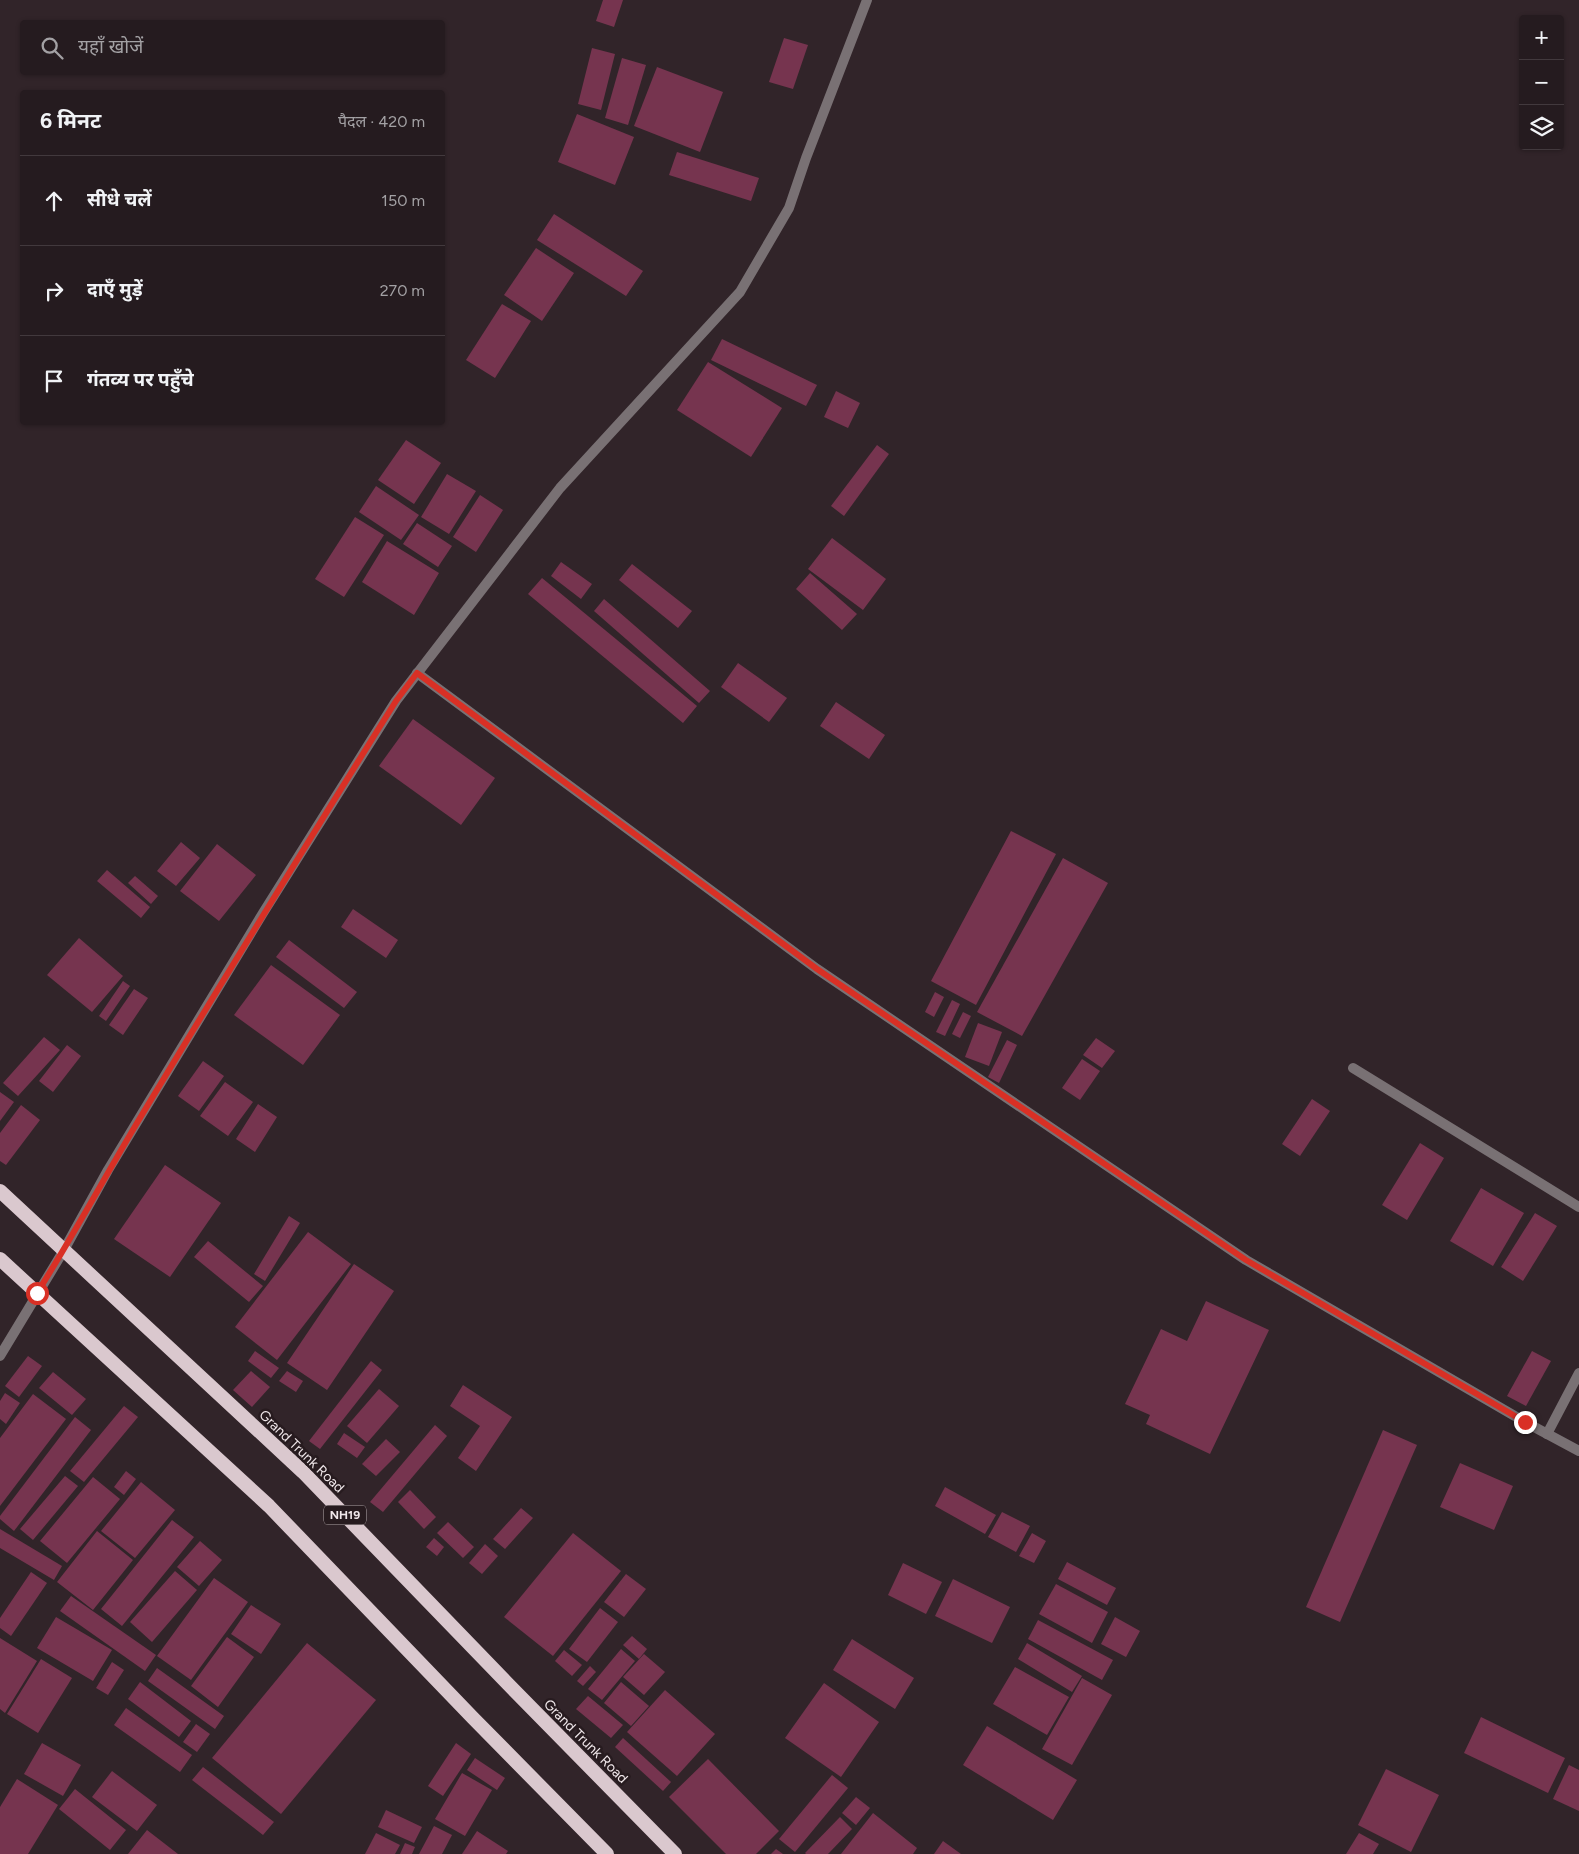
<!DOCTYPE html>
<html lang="hi">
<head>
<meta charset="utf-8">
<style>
  body { margin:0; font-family:Figtree,"Noto Sans Devanagari",sans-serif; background:#31282c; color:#f1f3f6 }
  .controls { position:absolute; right:15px; top:15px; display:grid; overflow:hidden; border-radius:5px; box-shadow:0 1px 4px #0004 }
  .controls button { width:45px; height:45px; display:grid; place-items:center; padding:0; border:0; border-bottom:1px solid #42393d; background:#251b1f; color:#f1f3f6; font:25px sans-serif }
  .stop { position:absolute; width:15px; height:15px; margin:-11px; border:4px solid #d93025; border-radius:50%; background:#fff }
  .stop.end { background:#d93025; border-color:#fff; box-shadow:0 1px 5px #0008 }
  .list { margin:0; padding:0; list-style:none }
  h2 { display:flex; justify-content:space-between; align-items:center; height:65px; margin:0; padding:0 20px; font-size:21px }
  h2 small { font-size:16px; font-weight:400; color:#a3a1a4 }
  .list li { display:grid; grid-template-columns:32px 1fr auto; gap:15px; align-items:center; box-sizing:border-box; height:90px; padding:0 20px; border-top:1px solid #42393d }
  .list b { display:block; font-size:19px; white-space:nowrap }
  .list em { font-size:16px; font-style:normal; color:#a3a1a4 }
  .icon { flex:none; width:28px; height:28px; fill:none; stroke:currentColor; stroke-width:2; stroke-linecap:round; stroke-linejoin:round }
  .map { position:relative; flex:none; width:1579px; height:1854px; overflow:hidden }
  .search { position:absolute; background:#251b1f; box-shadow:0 1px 4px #0004; left:20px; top:20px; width:425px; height:55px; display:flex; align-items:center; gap:12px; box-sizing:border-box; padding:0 18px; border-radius:5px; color:#a3a1a4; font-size:19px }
  .panel { position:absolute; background:#251b1f; box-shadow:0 1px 4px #0004; left:20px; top:90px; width:425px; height:335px; border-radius:5px }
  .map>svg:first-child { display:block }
  .building { fill:#76344f }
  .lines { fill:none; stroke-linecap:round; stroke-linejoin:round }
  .minor { stroke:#797174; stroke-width:10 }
  .trunk { stroke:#dac8ce; stroke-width:14 }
  .route { stroke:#d93025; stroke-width:6 }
  .labels { text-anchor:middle; stroke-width:5; stroke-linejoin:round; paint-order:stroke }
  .shield { fill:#271b1f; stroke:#b4aaad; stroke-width:1 }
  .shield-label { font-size:12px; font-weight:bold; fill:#f0e7ea }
  .street-label { font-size:14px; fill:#f0e7ea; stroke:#271b1f }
</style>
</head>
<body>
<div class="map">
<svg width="1579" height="1854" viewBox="0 0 1579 1854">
  <rect width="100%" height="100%" fill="#312429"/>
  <g class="building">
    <polygon points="603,0 623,0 614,27 596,21"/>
    <polygon points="784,38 808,45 793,89 769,82"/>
    <polygon points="592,48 615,54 601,110 578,104"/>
    <polygon points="622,58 646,65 628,125 605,118"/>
    <polygon points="657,67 723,92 700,152 634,126"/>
    <polygon points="577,114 634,137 615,185 558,162"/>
    <polygon points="677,152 759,178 751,201 669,175"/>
    <polygon points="554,214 643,271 626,296 537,240"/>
    <polygon points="536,248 574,273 542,321 504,295"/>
    <polygon points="502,304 531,321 495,378 466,360"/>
    <polygon points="722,339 817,385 806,406 711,360"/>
    <polygon points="708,362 782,408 751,457 677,410"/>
    <polygon points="836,391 860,403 848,428 824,417"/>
    <polygon points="406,440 441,463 414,504 378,480"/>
    <polygon points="877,445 889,454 844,516 831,506"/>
    <polygon points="447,474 476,491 449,534 421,517"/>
    <polygon points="376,486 419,515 401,540 359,512"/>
    <polygon points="480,495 503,510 476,552 453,537"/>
    <polygon points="355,517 384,535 344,597 315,579"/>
    <polygon points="417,523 452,546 438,567 403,544"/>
    <polygon points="832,538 886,579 863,610 808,569"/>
    <polygon points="387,541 439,573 414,615 362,582"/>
    <polygon points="561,562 592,584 581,599 551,576"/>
    <polygon points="632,564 692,611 678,628 619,580"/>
    <polygon points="810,573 857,614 842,630 796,589"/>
    <polygon points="542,578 697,706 683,723 528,594"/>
    <polygon points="604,599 710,691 699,703 594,611"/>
    <polygon points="738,663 787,698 769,722 721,687"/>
    <polygon points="836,702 885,735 869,759 820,726"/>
    <polygon points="413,719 495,778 461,825 379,766"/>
    <polygon points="1011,831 1056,854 976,1005 931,981"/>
    <polygon points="181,842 200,858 176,886 157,871"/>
    <polygon points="217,844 256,875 219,921 180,891"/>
    <polygon points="1063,858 1108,883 1022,1036 977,1012"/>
    <polygon points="107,870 150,907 141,918 97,881"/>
    <polygon points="135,876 158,896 151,904 128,883"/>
    <polygon points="353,909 398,940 386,958 341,927"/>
    <polygon points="79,938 123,976 92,1012 47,975"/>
    <polygon points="289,940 357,992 344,1008 276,957"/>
    <polygon points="271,965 340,1015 303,1065 234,1015"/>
    <polygon points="123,981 130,986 106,1021 99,1016"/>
    <polygon points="134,989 148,998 123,1035 109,1025"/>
    <polygon points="935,992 944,997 934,1017 925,1012"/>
    <polygon points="952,1000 960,1004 945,1036 936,1032"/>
    <polygon points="963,1012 971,1016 960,1038 952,1034"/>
    <polygon points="978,1023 1002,1032 989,1066 965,1057"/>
    <polygon points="44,1037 60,1050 18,1096 3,1083"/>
    <polygon points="1096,1038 1115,1051 1102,1068 1083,1055"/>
    <polygon points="1007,1040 1017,1045 999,1083 988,1077"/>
    <polygon points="67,1045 81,1056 53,1092 39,1081"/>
    <polygon points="1082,1059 1100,1071 1080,1100 1062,1088"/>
    <polygon points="203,1061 224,1076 199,1111 178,1096"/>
    <polygon points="225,1082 253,1102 228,1136 200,1116"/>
    <polygon points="0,1092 14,1102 0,1121"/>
    <polygon points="1312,1099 1330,1111 1300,1156 1282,1144"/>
    <polygon points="258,1104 277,1117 255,1152 236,1139"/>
    <polygon points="21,1105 40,1120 6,1165 0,1161 0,1133"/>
    <polygon points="1420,1143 1444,1158 1407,1220 1382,1205"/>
    <polygon points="165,1165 221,1203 170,1277 114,1239"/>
    <polygon points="1481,1188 1524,1213 1493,1266 1450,1241"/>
    <polygon points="1535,1213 1557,1226 1523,1281 1501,1267"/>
    <polygon points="289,1216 300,1223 265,1281 254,1274"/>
    <polygon points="308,1232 351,1264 277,1360 235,1327"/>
    <polygon points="208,1241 263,1286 249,1302 194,1257"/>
    <polygon points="354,1264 394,1291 327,1390 287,1363"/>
    <polygon points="1206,1301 1269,1330 1210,1454 1146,1424 1150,1415 1125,1404 1161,1329 1187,1341"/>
    <polygon points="255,1351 279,1368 271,1378 248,1361"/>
    <polygon points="1532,1351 1551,1361 1526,1406 1507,1396"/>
    <polygon points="28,1356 42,1366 19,1397 5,1386"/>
    <polygon points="371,1361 382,1370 320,1449 309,1441"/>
    <polygon points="251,1371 270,1387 252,1407 233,1390"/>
    <polygon points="287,1371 303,1381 296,1392 279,1381"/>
    <polygon points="53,1372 86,1399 72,1415 39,1388"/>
    <polygon points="463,1385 512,1417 476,1471 458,1458 480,1426 450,1406"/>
    <polygon points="379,1389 399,1406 367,1443 347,1426"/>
    <polygon points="5,1393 20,1403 6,1424 0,1419 0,1401"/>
    <polygon points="33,1394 66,1419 0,1506 0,1438"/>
    <polygon points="124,1406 138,1417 84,1482 70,1471"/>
    <polygon points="75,1417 91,1430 14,1531 0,1519 0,1516"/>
    <polygon points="435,1425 447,1436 383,1512 370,1502"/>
    <polygon points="1383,1430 1417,1445 1340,1622 1306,1607"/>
    <polygon points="344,1433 365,1447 357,1458 337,1444"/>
    <polygon points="386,1439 400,1452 376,1476 362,1464"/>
    <polygon points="1460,1463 1513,1486 1494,1530 1440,1507"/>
    <polygon points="126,1471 136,1479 124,1495 114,1487"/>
    <polygon points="65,1476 78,1486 33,1540 20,1529"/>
    <polygon points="93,1477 120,1499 67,1563 40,1541"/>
    <polygon points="141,1482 175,1510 135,1558 101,1531"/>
    <polygon points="945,1487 996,1515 985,1534 935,1506"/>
    <polygon points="410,1490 436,1517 424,1529 398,1502"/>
    <polygon points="521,1508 533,1518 505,1549 493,1539"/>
    <polygon points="1002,1512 1030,1526 1016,1552 988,1537"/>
    <polygon points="172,1520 194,1537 122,1626 101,1609"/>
    <polygon points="448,1522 474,1547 463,1558 437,1533"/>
    <polygon points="0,1529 62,1566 54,1580 0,1548"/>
    <polygon points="97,1531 133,1560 93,1610 57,1582"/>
    <polygon points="573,1533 621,1571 553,1656 504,1617"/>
    <polygon points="1032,1533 1046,1541 1034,1563 1019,1556"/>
    <polygon points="434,1538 444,1547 437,1556 426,1547"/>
    <polygon points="200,1541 222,1560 199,1586 177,1567"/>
    <polygon points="485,1544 498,1556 482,1574 469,1563"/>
    <polygon points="1067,1562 1116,1588 1107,1605 1058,1579"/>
    <polygon points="903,1563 942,1582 926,1614 888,1595"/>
    <polygon points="175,1571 197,1590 152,1642 130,1622"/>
    <polygon points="31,1572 47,1583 11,1636 0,1628 0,1618"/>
    <polygon points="626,1574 646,1589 624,1617 604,1602"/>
    <polygon points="214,1578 248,1602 191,1680 157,1656"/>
    <polygon points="953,1579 1010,1607 992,1643 935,1616"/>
    <polygon points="1056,1584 1108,1612 1092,1643 1039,1614"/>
    <polygon points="71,1596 156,1655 145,1671 60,1611"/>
    <polygon points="251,1605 281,1624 261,1654 231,1634"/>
    <polygon points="600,1608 618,1622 587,1662 569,1649"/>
    <polygon points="56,1617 112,1650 93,1681 37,1648"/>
    <polygon points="1115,1617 1140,1631 1126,1657 1101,1644"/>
    <polygon points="1038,1620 1113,1660 1102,1680 1028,1639"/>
    <polygon points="632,1636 647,1649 639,1659 623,1645"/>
    <polygon points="227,1637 254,1657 218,1707 191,1686"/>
    <polygon points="0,1638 37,1661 5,1713 0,1709"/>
    <polygon points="852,1639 914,1678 895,1709 833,1670"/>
    <polygon points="307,1643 376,1700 281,1814 212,1758"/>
    <polygon points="1027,1643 1082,1676 1072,1692 1018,1659"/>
    <polygon points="621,1649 635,1661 602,1700 588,1689"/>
    <polygon points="564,1650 582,1665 572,1676 555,1661"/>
    <polygon points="644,1654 665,1672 644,1695 623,1677"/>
    <polygon points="41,1659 72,1678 38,1733 7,1714"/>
    <polygon points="112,1662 124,1670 108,1695 96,1688"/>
    <polygon points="590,1666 596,1672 583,1686 577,1681"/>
    <polygon points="1015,1667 1069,1697 1047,1735 993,1704"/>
    <polygon points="157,1668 224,1716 215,1729 148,1681"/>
    <polygon points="1082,1678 1112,1695 1072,1765 1042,1749"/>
    <polygon points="140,1682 191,1721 179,1737 128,1699"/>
    <polygon points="621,1682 649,1706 631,1726 604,1703"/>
    <polygon points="824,1683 879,1722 841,1777 785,1738"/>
    <polygon points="665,1690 715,1734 677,1776 627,1732"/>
    <polygon points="588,1696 623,1725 611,1738 576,1709"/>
    <polygon points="126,1708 192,1755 180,1772 114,1725"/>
    <polygon points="1481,1717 1565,1758 1548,1793 1464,1753"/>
    <polygon points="196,1724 210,1734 197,1752 183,1742"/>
    <polygon points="987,1726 1077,1780 1053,1820 963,1765"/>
    <polygon points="623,1738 671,1782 663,1791 615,1747"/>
    <polygon points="42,1743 81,1765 63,1796 24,1774"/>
    <polygon points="456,1743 471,1754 443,1796 428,1786"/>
    <polygon points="475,1758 505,1778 497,1790 467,1770"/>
    <polygon points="708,1759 779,1831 756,1854 726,1854 669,1797"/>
    <polygon points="1569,1765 1579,1770 1579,1811 1553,1799"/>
    <polygon points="203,1767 274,1822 263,1835 192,1780"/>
    <polygon points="1386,1769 1439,1795 1411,1852 1358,1825"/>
    <polygon points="112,1771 157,1805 137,1831 92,1797"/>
    <polygon points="462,1773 492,1790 465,1836 435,1819"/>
    <polygon points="832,1775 848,1788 795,1852 779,1839"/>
    <polygon points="17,1779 58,1805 28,1854 0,1854 0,1807"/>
    <polygon points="75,1789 126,1830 110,1850 59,1809"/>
    <polygon points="856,1797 870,1808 856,1825 842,1813"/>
    <polygon points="386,1810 422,1827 414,1843 378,1827"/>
    <polygon points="873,1813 917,1848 913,1854 841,1854"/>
    <polygon points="840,1817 852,1829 828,1854 806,1854 805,1853"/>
    <polygon points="434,1826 452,1835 442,1854 419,1854"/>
    <polygon points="147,1830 178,1854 128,1854"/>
    <polygon points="477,1831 508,1851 506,1854 462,1854"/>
    <polygon points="376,1833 400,1845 395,1854 365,1854"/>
    <polygon points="1359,1833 1379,1844 1373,1854 1346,1854"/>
    <polygon points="943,1841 961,1854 934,1854"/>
    <polygon points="405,1843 415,1847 412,1854 400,1854"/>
    <polygon points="776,1849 783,1854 771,1854"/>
  </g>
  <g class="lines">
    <g class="minor">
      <polyline points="417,673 817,969 1246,1260 1525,1422 1579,1451"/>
      <polyline points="1353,1068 1579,1207"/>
      <polyline points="0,1356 64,1250 108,1170 263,913 396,701 560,488 740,292 789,208 806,158 867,0"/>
      <polyline points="1547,1434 1579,1373"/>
    </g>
    <g class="trunk">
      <polyline points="0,1191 303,1472 508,1684 675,1854"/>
      <polyline points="0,1259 269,1506 473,1718 607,1854"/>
    </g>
  </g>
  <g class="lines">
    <path class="route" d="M37 1293C72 1238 103 1180 137 1123 222 982 308 841 396 701L417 673 817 969 1246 1260 1525 1422"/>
  </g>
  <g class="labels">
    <rect class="shield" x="324" y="1505.5" width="42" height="19" rx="4"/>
    <g class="shield-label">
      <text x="345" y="1519">NH19</text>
    </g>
    <g class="street-label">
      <text transform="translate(302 1451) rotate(44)" y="5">Grand Trunk Road</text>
      <text transform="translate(586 1741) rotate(45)" y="5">Grand Trunk Road</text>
    </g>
  </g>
</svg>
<div class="controls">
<button>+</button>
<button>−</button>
<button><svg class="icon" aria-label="layers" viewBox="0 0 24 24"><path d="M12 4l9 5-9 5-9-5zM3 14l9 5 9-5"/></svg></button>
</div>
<div class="stop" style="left:37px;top:1293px"></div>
<div class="stop end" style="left:1525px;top:1422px"></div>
<div class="search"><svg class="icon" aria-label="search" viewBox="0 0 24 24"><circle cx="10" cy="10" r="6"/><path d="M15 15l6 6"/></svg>यहाँ खोजें</div>
<section class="panel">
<h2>6 मिनट<small>पैदल · 420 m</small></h2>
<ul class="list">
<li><svg class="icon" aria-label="ahead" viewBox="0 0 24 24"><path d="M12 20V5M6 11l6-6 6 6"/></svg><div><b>सीधे चलें</b></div><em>150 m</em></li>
<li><svg class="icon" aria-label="right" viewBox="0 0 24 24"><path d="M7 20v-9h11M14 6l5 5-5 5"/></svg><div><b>दाएँ मुड़ें</b></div><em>270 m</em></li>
<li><svg class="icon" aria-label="arrive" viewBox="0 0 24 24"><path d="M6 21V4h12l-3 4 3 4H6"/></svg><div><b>गंतव्य पर पहुँचे</b></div></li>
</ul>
</section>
</div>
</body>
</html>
